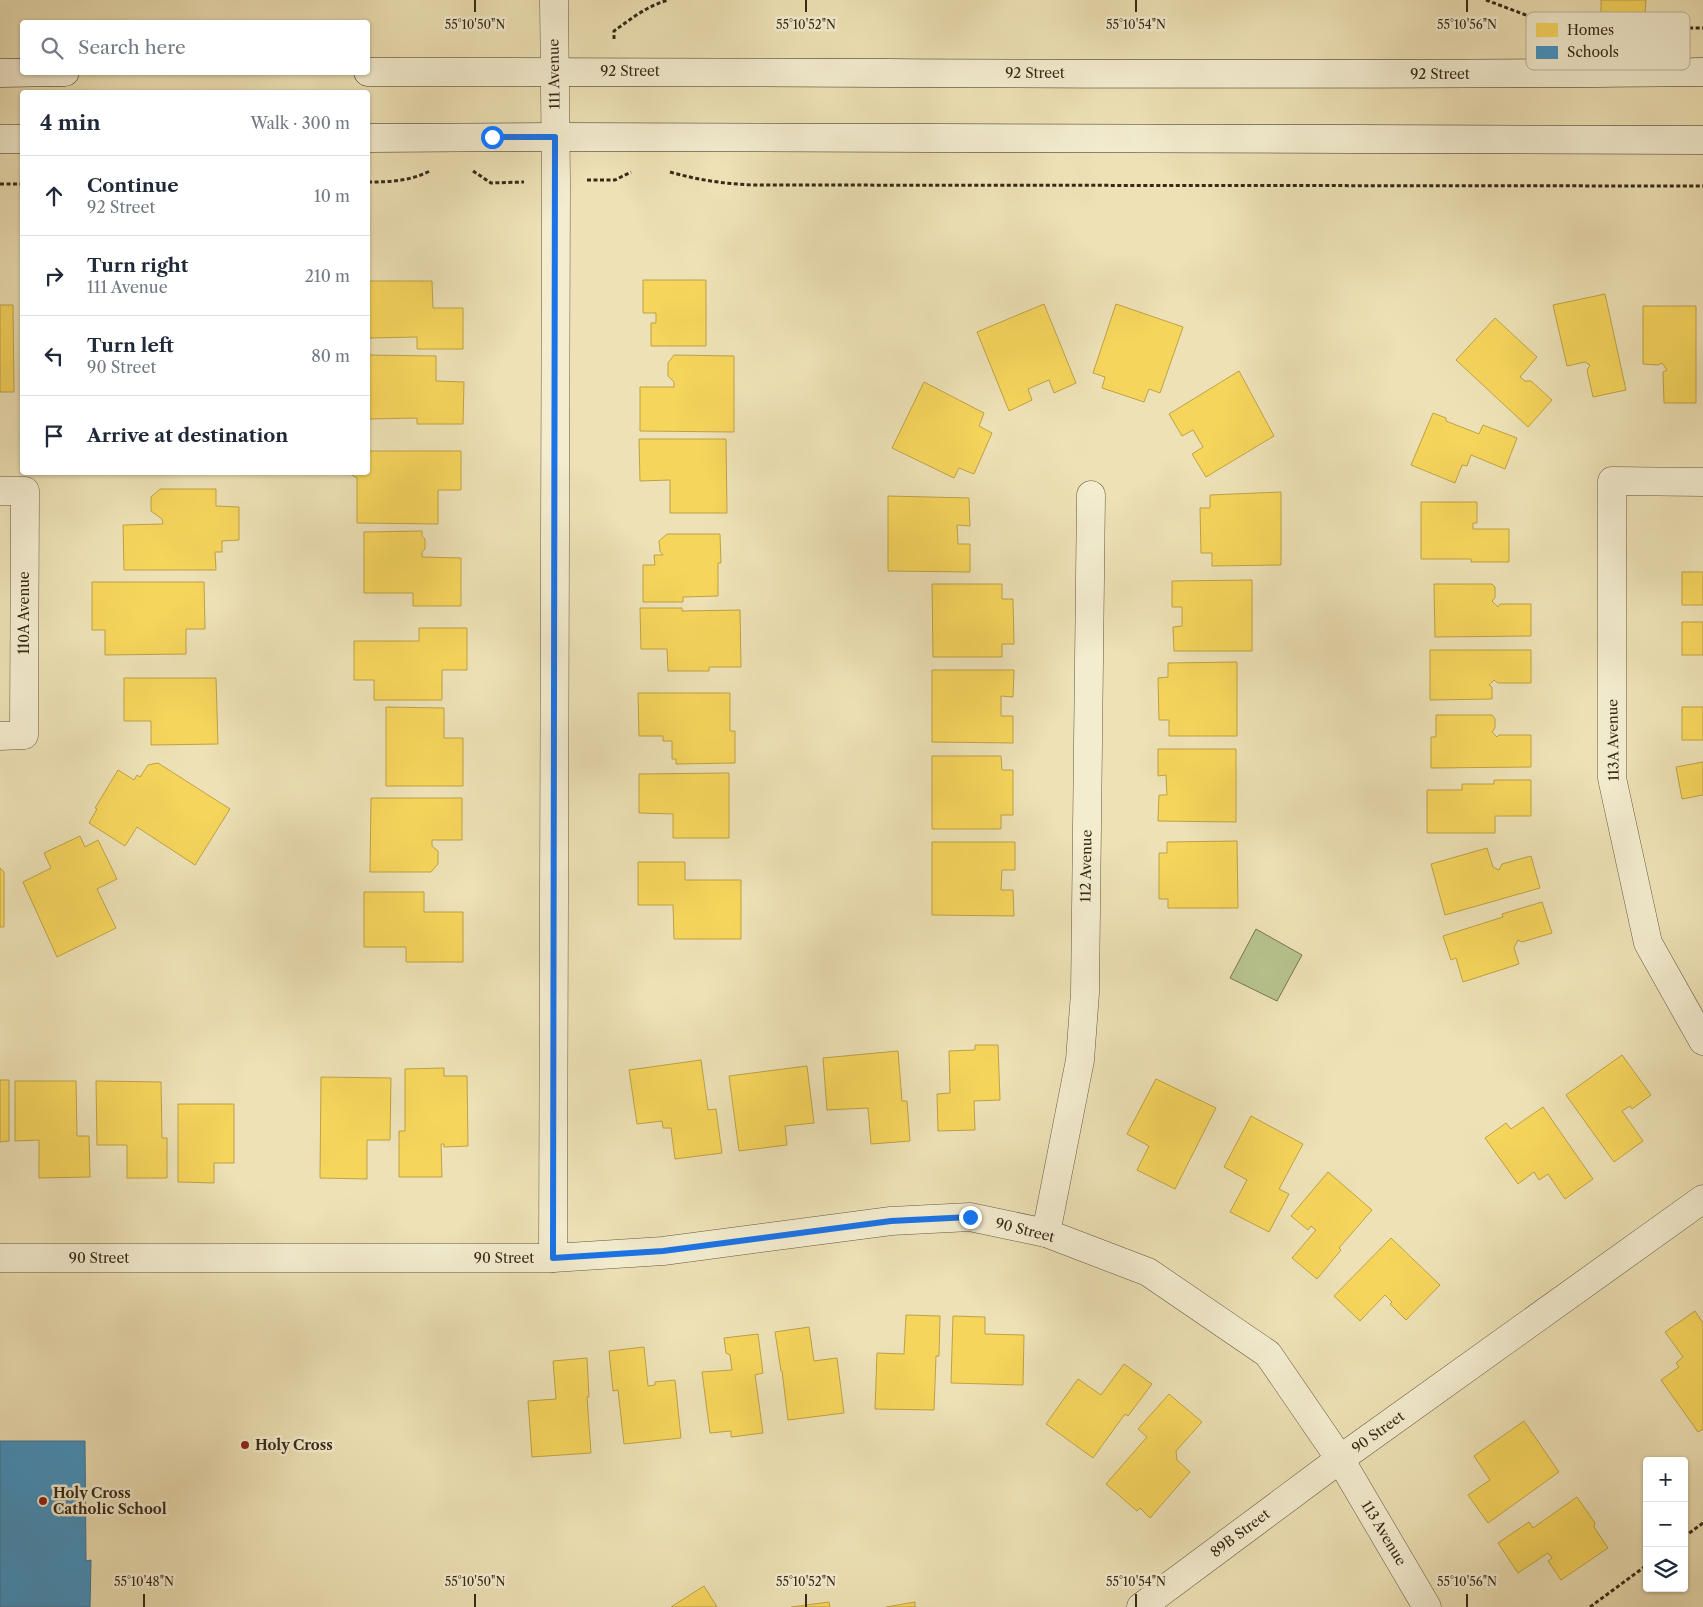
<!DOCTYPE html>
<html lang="en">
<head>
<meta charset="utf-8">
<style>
  body { margin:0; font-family:"Libre Caslon Text",serif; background:#f2f2f3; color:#1f2937 }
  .controls { position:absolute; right:15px; bottom:15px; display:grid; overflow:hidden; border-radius:5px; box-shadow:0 1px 4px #0004 }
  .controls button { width:45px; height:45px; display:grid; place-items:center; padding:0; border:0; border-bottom:1px solid #e0e1e3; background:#fff; color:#1f2937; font:25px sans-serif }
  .stop { position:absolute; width:15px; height:15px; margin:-11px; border:4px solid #1a73e8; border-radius:50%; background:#fff }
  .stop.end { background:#1a73e8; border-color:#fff; box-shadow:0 1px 5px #0008 }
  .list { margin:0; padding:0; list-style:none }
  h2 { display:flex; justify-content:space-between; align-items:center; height:65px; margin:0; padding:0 20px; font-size:21px }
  h2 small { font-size:16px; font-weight:400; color:#747a83 }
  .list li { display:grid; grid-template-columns:32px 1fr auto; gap:15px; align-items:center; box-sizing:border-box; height:80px; padding:0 20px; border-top:1px solid #e0e1e3 }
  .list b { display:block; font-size:19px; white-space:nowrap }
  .list p { margin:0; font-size:16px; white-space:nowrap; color:#747a83 }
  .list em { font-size:16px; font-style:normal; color:#747a83 }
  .icon { flex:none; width:28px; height:28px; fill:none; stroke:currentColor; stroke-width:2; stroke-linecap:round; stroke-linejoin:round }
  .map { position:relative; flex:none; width:1703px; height:1607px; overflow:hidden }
  .search { position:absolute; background:#fff; box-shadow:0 1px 4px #0004; left:20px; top:20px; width:350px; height:55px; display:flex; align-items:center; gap:12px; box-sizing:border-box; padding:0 18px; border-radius:5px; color:#747a83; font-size:19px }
  .panel { position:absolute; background:#fff; box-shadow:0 1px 4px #0004; left:20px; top:90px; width:350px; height:385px; border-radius:5px }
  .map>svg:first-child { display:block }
  .green { fill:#b7c38e; stroke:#777652 }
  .homes { fill:#f6d55c; stroke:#bda247 }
  .schools { fill:#4393c3; stroke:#3f748f }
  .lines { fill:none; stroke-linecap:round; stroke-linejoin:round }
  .minor-casing { stroke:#64583e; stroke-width:29 }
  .tertiary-casing { stroke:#64583e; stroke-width:29 }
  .secondary-casing { stroke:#372a17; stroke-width:29 }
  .path { stroke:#372a17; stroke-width:3; stroke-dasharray:4 2.5; stroke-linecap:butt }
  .minor { stroke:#f3eccf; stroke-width:28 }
  .tertiary { stroke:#f3eccf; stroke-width:28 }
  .secondary { stroke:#f3eccf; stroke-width:28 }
  .route { stroke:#1a73e8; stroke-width:6 }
  .ticks { fill:none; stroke:#372a17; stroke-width:2 }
  .poi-dot { fill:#8f2418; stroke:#f3eccf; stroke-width:2 }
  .labels { text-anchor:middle; stroke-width:5; stroke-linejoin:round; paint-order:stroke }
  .street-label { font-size:14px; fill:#372a17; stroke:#f3eccf }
  .poi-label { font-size:14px; font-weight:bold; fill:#372a17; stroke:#f3eccf; text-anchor:start }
  .key { fill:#f3eccf; stroke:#bbb298; stroke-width:1 }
  .key-label { font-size:14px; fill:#372a17 }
  .ticks-label { font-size:12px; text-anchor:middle; fill:#372a17; stroke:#f3eccf; stroke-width:5; stroke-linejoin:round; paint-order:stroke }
</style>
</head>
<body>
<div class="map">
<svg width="1703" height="1607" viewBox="0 0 1703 1607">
  <rect width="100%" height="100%" fill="#ede1b5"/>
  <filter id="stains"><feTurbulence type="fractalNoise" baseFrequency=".004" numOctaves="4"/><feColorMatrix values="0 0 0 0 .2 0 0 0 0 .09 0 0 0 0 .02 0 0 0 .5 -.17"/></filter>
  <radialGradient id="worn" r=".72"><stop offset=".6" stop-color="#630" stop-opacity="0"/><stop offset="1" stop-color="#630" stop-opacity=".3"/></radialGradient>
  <polygon class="green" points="1256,929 1302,955 1277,1001 1230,978"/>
  <g class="homes">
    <polygon points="1601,0 1646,0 1645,13 1601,13"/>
    <polygon points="643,280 706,280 706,346 651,346 651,323 656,323 656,313 643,313"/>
    <polygon points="368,281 432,281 433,308 463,308 463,349 417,349 417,337 368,338"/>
    <polygon points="1605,294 1626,390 1593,397 1587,370 1590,365 1585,362 1567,366 1553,305"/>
    <polygon points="1044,304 1076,383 1054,393 1049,380 1028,389 1032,400 1009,411 977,332"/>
    <polygon points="1116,304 1183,327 1160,393 1149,389 1144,402 1102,388 1105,377 1093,373"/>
    <polygon points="0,305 13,305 14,392 0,392"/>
    <polygon points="1643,306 1696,306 1696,403 1664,403 1663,372 1667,370 1662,363 1658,365 1643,364"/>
    <polygon points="1495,318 1537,357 1520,377 1525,381 1531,381 1552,400 1528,427 1456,360"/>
    <polygon points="368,355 436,356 436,381 464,382 463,424 417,424 417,418 368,419"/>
    <polygon points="674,355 734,356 734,432 640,431 640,387 674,387 674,382 668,376 668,363"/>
    <polygon points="1239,371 1274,436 1206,477 1192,454 1203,447 1193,430 1182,436 1169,414"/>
    <polygon points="924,382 984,413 979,426 992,433 974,474 959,468 954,478 892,448"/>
    <polygon points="1433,413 1446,418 1446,421 1479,434 1483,425 1517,438 1505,469 1471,455 1467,466 1462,465 1455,483 1411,465"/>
    <polygon points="639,439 726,439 727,513 670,513 670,480 640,481"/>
    <polygon points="368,451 461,451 461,490 438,490 438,524 357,523 357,478 347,472 368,472"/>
    <polygon points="160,489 216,489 216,506 239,507 239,540 222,541 222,552 215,552 216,570 124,570 123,525 163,524 162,519 151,511 151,497"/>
    <polygon points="1281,492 1281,565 1212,566 1212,553 1201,553 1200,508 1210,508 1210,495"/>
    <polygon points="888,496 969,498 970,526 957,525 958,544 970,544 970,572 888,571"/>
    <polygon points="1421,502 1477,502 1477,523 1473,523 1473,529 1509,529 1509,562 1471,562 1471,559 1421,559"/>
    <polygon points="422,531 422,536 425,539 425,549 422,552 422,557 461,558 461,606 413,606 413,593 364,593 364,532"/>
    <polygon points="667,534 720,534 721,563 718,563 718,596 683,597 683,602 643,602 643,565 655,565 654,555 663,555 660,551 659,541"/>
    <rect x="1682" y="572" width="21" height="33"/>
    <polygon points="1252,580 1252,651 1174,651 1173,627 1182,626 1182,607 1172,607 1172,581"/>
    <polygon points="92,582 204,582 205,629 186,629 186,654 105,655 105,630 92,630"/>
    <polygon points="932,584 1002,584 1002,599 1013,599 1014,644 1002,644 1002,657 933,657"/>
    <polygon points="1434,584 1492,584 1495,587 1495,598 1492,601 1498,607 1500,604 1531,604 1531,636 1435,637"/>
    <polygon points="640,608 682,608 682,611 740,610 741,667 709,667 709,671 668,671 667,649 641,649"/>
    <rect x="1682" y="622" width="21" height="33"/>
    <polygon points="419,628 467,628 467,670 442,670 442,700 374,700 374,680 354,680 354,641 419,641"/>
    <polygon points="1430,650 1531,650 1531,683 1498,683 1494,680 1489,685 1492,687 1492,699 1430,700"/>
    <polygon points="1237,662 1237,736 1169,736 1169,720 1159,720 1158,678 1168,677 1168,663"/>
    <polygon points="932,670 1014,670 1013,697 1001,696 1001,716 1013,716 1013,743 932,742"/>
    <polygon points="124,678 216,678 218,744 151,745 151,721 124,721"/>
    <polygon points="638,693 730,693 730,731 735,731 735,763 676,764 676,759 672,759 672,741 663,741 663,736 639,736"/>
    <polygon points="386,707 444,708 444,738 463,738 463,786 386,786"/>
    <rect x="1682" y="707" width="21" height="33"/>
    <polygon points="1436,715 1492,715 1495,719 1495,728 1492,732 1497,737 1499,735 1531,735 1531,767 1431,768 1431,737 1436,737"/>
    <polygon points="1158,749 1236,749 1236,822 1158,821 1159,795 1167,795 1166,775 1158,776"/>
    <polygon points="932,756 1001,756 1002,770 1013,770 1013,815 1001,815 1001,829 932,829"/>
    <polygon points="1703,762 1703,795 1682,799 1676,767"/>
    <polygon points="158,763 230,809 195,865 137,827 125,846 89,823 97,809 95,808 118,770 134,780 137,775 140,777 148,765"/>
    <polygon points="729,773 729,838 673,838 673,814 639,813 639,774"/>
    <polygon points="1494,780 1531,780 1531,816 1495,816 1495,833 1427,833 1427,790 1462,790 1462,784 1494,784"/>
    <polygon points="371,798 462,798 462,840 432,840 432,846 438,851 438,864 431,872 370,872"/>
    <polygon points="80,836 85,847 98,840 117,879 97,889 116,928 57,957 23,882 51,868 44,853"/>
    <polygon points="1237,841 1238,908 1168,908 1168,899 1159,899 1159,853 1167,853 1167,842"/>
    <polygon points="932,842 1015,842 1015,870 1002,870 1001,890 1013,890 1014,916 932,915"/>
    <polygon points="1487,848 1493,867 1499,870 1502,864 1531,856 1540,888 1445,915 1431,864"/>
    <polygon points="638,862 685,862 685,880 741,880 741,939 674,939 673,905 638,905"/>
    <polygon points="0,868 4,872 4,927 0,927"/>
    <polygon points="364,892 424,892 424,912 463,912 463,962 406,962 406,947 364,947"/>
    <polygon points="1542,902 1552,933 1522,942 1518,940 1514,948 1519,964 1463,982 1456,958 1451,960 1443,936 1503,917 1502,914"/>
    <polygon points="975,1045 998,1045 1000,1100 974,1101 975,1130 938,1131 937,1094 950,1093 949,1051 975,1050"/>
    <polygon points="898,1051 902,1101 907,1101 910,1141 871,1144 868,1108 827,1110 823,1058"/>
    <polygon points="1622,1055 1651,1095 1632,1109 1630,1106 1622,1111 1643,1141 1614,1162 1566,1095"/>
    <polygon points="701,1060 708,1110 716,1109 722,1153 675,1159 671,1128 663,1128 662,1121 637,1124 629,1070"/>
    <polygon points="807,1066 814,1123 785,1126 787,1145 739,1151 729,1076"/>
    <polygon points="444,1068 444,1076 467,1076 468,1146 444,1147 444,1144 441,1144 442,1177 399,1177 399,1131 405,1131 405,1069"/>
    <polygon points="321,1077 391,1078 390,1140 367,1140 367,1179 320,1178"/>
    <polygon points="1156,1079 1216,1108 1175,1189 1137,1170 1149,1146 1127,1134"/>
    <polygon points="0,1080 9,1080 9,1141 0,1142"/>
    <polygon points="15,1081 76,1081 77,1136 89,1136 90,1177 39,1178 39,1140 15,1141"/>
    <polygon points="96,1081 161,1082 162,1138 167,1138 167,1178 127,1178 127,1145 97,1145"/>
    <polygon points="178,1104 234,1104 234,1163 214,1163 214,1183 178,1182"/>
    <polygon points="1543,1107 1593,1179 1565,1199 1548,1174 1539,1180 1534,1172 1518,1184 1485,1138 1506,1123 1511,1129"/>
    <polygon points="1251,1116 1303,1144 1279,1189 1289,1194 1269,1232 1230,1212 1247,1180 1224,1167"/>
    <polygon points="1328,1172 1372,1210 1339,1248 1341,1250 1317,1279 1292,1258 1316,1230 1311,1226 1308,1230 1291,1216"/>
    <polygon points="1391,1238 1440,1285 1406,1320 1390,1304 1392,1302 1385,1295 1360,1321 1334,1296"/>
    <polygon points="1695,1311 1703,1323 1703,1429 1698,1432 1661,1380 1679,1367 1676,1363 1683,1357 1665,1332"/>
    <polygon points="906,1315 940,1316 939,1356 936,1356 934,1410 875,1409 877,1353 904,1354"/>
    <polygon points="953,1316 985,1317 985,1334 1024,1335 1023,1385 951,1383"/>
    <polygon points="809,1327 814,1361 837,1358 844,1413 788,1420 782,1371 781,1371 775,1332"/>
    <polygon points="758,1334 763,1373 755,1375 763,1433 731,1437 731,1431 710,1433 702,1372 732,1370 730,1355 726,1353 724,1338"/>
    <polygon points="644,1347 648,1386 655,1385 655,1382 675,1380 681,1438 624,1444 618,1390 613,1391 609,1351"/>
    <polygon points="587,1358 589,1397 587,1397 591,1453 532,1457 528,1401 556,1399 553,1361"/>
    <polygon points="1124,1364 1152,1384 1128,1416 1125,1414 1093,1458 1046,1424 1078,1379 1101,1395"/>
    <polygon points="1169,1394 1202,1422 1176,1451 1177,1460 1190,1472 1150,1518 1140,1508 1137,1511 1106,1484 1147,1437 1138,1429"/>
    <polygon points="1524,1421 1559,1472 1488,1523 1468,1495 1490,1480 1474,1456"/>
    <polygon points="1577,1497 1595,1523 1594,1527 1608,1548 1561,1580 1548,1561 1552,1558 1548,1553 1518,1573 1498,1543 1529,1522 1533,1528"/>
    <polygon points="704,1586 717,1607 671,1607"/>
    <polygon points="829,1602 830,1607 791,1607"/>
    <polygon points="915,1602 915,1607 886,1607"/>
  </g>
  <polygon class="schools" points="0,1441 85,1441 86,1561 91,1560 90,1607 0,1607"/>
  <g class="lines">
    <g class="minor-casing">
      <g id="minor">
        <polyline points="1703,482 1612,481 1612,778 1648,943 1703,1041"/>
        <polyline points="0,491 25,491 24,735 0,736"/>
        <polyline points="1046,1233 1080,1060 1085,993 1091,495"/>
        <polyline points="1141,1607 1340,1459 1703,1199"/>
      </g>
    </g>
    <g class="tertiary-casing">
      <g id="tertiary">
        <polyline points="0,1258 553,1258 663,1251 891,1221 970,1217 1046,1233 1148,1272 1268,1354 1340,1459 1427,1607"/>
        <polyline points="553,1258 556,181 554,0"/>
      </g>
    </g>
    <g class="secondary-casing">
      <g id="secondary">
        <path d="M368 72C813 71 1258 77 1703 72"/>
        <polyline points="0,73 65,72"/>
        <polyline points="368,138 555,137 1703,140"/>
        <polyline points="0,139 22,139"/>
      </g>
    </g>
    <g class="path">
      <polyline points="1486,0 1555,26 1571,28 1703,28"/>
      <path d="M614 39V31C631 19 648 5 669 0"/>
      <polyline points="473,171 491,183 524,182"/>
      <path d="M670 172C698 180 725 184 754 185L1703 186"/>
      <polyline points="587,180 615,180 631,172"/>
      <path d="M368 182C390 182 410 181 430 171"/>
      <polyline points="0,184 22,184"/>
      <polyline points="1684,1537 1703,1523"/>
      <polyline points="1590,1607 1647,1565"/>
    </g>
    <use href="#minor" class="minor"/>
    <use href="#tertiary" class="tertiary"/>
    <use href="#secondary" class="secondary"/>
  </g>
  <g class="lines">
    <polyline class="route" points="492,137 555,137 553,1258 663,1251 891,1221 970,1217"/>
  </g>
  <path class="ticks" d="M475 0V12M806 0V12M1136 0V12M1467 0V12M144 1594V1607M475 1594V1607M806 1594V1607M1136 1594V1607M1467 1594V1607"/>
  <g class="poi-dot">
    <circle cx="245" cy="1445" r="5"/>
    <circle cx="43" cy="1501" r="5"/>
  </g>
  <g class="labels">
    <g class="street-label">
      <text x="630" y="76">92 Street</text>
      <text x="1035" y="78">92 Street</text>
      <text transform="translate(554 74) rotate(-91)" y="5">111 Avenue</text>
      <text x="1440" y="79">92 Street</text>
      <text transform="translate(24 613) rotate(-90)" y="5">110A Avenue</text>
      <text transform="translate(1613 740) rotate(-91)" y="5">113A Avenue</text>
      <text transform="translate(1086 866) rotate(-89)" y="5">112 Avenue</text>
      <text transform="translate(1025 1230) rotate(14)" y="5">90 Street</text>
      <text x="99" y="1263">90 Street</text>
      <text x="504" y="1263">90 Street</text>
      <text transform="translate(1378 1432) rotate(-36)" y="5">90 Street</text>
      <text transform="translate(1240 1533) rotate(-37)" y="5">89B Street</text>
      <text transform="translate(1384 1533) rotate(59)" y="5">113 Avenue</text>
    </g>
    <g class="poi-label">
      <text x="255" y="1450">Holy Cross</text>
      <text x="53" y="1498">Holy Cross<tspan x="53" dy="16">Catholic School</tspan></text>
    </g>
  </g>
  <rect x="1526" y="12" width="164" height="58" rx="8" class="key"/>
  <rect x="1536" y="23" width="22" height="14" fill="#f6d55c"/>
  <rect x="1536" y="46" width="22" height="13" fill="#4393c3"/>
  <g class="key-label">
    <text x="1567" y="35">Homes</text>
    <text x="1567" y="57">Schools</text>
  </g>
  <g class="ticks-label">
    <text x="475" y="29">55°10'50"N</text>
    <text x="806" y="29">55°10'52"N</text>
    <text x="1136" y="29">55°10'54"N</text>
    <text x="1467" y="29">55°10'56"N</text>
    <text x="144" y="1586">55°10'48"N</text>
    <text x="475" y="1586">55°10'50"N</text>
    <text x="806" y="1586">55°10'52"N</text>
    <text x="1136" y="1586">55°10'54"N</text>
    <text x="1467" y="1586">55°10'56"N</text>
  </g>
  <rect width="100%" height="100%" filter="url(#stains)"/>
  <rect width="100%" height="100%" fill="url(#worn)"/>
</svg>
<div class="controls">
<button>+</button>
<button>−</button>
<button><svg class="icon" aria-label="layers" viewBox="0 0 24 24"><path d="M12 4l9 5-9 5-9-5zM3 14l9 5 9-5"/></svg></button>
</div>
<div class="stop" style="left:492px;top:137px"></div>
<div class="stop end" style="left:970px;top:1217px"></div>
<div class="search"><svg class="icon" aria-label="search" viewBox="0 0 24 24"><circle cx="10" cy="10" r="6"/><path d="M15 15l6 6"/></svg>Search here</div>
<section class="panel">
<h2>4 min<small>Walk · 300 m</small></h2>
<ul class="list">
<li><svg class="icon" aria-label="ahead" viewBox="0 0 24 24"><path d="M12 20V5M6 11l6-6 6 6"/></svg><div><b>Continue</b><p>92 Street</p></div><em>10 m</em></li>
<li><svg class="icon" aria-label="right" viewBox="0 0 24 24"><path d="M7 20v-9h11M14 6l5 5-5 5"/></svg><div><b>Turn right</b><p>111 Avenue</p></div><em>210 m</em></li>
<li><svg class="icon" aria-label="left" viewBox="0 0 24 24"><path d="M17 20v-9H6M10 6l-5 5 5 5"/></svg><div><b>Turn left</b><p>90 Street</p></div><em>80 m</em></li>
<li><svg class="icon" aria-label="arrive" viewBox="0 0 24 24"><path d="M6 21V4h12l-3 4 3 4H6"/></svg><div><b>Arrive at destination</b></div></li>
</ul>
</section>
</div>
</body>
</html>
